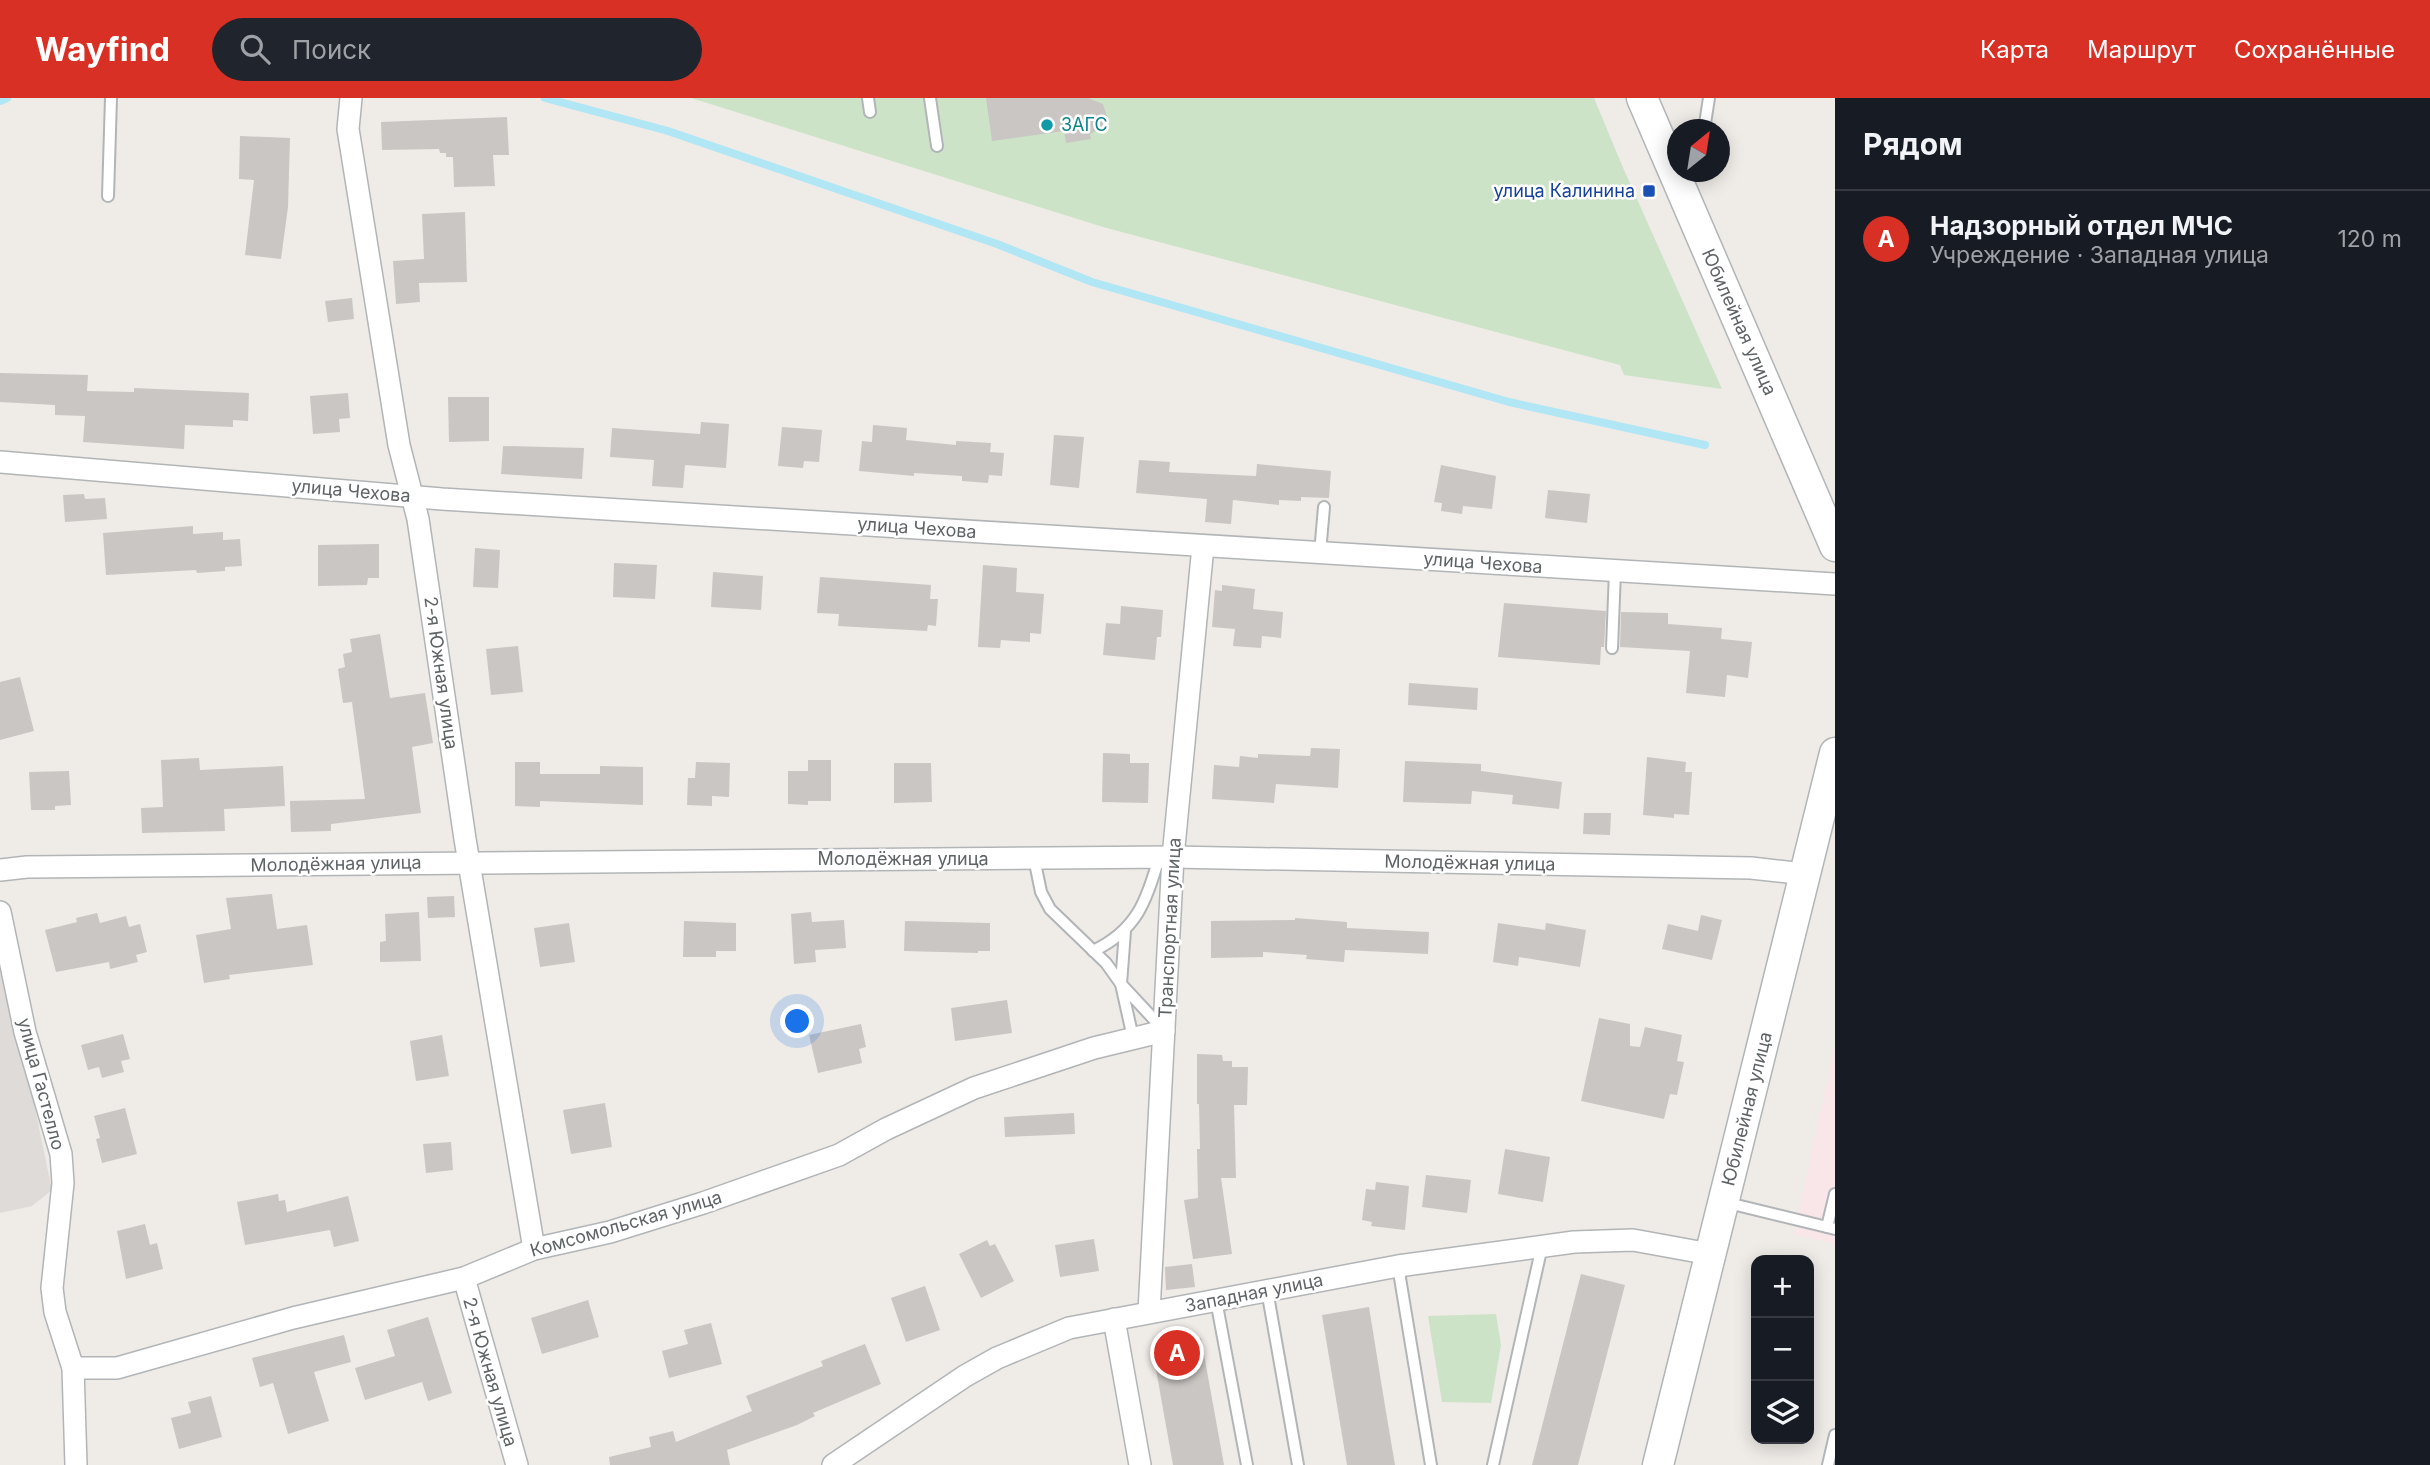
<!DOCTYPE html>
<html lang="ru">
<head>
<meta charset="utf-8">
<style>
  body { margin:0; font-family:Inter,sans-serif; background:#20242c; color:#f1f3f6 }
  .controls { position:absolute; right:21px; bottom:21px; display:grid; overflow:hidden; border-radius:14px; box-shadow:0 4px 18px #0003 }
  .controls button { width:63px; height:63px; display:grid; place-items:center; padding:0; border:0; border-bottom:2px solid #363941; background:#171b24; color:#f1f3f6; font:35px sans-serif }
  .compass { position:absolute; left:1667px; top:21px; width:63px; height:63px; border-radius:50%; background:#171b24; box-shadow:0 4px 18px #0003; rotate:30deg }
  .you { position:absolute; left:798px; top:924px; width:24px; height:24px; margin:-18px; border:5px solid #fff; border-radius:50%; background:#1a73e8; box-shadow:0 0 0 10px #1a73e833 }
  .badge { display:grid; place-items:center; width:46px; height:46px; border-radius:50%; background:#d93025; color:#fff; font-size:23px; font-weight:700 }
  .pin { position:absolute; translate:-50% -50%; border:4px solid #fff; box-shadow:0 2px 7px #0006 }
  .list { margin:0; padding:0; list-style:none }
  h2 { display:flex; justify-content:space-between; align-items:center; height:91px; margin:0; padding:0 28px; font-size:30px }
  h2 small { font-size:23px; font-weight:400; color:#9ea1a6 }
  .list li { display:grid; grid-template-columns:46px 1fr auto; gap:21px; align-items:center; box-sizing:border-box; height:98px; padding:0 28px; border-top:2px solid #363941 }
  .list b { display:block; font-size:26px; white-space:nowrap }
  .list p { margin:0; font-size:23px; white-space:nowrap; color:#9ea1a6 }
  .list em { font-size:23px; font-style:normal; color:#9ea1a6 }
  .icon { flex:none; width:38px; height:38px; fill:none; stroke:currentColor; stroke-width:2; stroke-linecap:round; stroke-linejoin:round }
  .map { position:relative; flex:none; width:1835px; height:1367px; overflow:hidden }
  header { display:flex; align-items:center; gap:42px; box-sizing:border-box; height:98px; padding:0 35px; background:#d93025; color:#fff }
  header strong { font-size:33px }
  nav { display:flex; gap:38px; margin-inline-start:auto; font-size:24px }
  .search { width:490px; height:63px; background:#20242c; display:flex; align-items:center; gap:18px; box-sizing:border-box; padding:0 24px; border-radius:38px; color:#9ea1a6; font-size:26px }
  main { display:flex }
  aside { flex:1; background:#171b24 }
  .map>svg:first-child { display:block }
  .industrial { fill:#dedbd9 }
  .medical { fill:#f9e6e9 }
  .green { fill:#cde3c7 }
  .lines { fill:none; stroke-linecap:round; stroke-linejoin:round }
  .stream { stroke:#b1e7f5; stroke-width:8 }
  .building { fill:#cac6c4 }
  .service-casing { stroke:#b2b5b7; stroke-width:14 }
  .minor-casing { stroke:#b2b5b7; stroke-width:24 }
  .secondary-casing { stroke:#b1b5b8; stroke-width:33 }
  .service { stroke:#fff; stroke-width:10 }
  .minor { stroke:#fff; stroke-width:21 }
  .secondary { stroke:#fff; stroke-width:30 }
  .culture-dot { fill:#0f9aa8; stroke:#fff; stroke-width:2.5 }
  .transit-dot { fill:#1a4fb4; stroke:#fff; stroke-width:2.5 }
  .labels { text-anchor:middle; stroke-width:5; stroke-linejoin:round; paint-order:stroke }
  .culture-label { font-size:18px; fill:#0d838f; stroke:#fff; text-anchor:start }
  .transit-label { font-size:18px; fill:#164399; stroke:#fff; text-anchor:end }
  .street-label { font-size:18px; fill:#5e6365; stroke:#fff }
</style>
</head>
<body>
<header>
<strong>Wayfind</strong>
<div class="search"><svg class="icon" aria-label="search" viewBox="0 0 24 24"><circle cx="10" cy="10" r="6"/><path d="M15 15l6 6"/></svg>Поиск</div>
<nav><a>Карта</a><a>Маршрут</a><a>Сохранённые</a></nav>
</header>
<main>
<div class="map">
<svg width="1835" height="1367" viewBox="0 0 1835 1367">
  <rect width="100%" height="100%" fill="#efebe7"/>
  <polygon class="industrial" points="0,842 52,1092 32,1108 0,1115"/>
  <polygon class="medical" points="1835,947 1835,1146 1794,1136"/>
  <g class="green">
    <polygon points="691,0 1594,0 1624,72 1722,291 1624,277 1620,267 1103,129"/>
    <polygon points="1496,1216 1501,1247 1491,1305 1442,1304 1428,1218"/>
  </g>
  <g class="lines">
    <g class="stream">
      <polyline points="545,0 668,33 997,146 1092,184 1509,304 1705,347"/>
      <polyline points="0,3 7,0"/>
    </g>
  </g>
  <g class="building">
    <polygon points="986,0 1088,0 1103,6 1107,18 1101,30 1090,36 1091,41 1066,45 1064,33 992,43"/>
    <polygon points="507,19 509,57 493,57 495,88 454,89 453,59 446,59 446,55 440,55 439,51 382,52 381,24"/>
    <polygon points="240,38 290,40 288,109 281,161 245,157 254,82 239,81"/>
    <polygon points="465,114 467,184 419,185 420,204 396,206 393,163 424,161 422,116"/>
    <polygon points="352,200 354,221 328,224 325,203"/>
    <polygon points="0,275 88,277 87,293 134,294 134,290 249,295 248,323 233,322 233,329 185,327 184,351 83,344 85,318 55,317 55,307 0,304"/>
    <polygon points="348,295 350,320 339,321 340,334 313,336 310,298"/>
    <polygon points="448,299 489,299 489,343 449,344"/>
    <polygon points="701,324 729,326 726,370 685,367 683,390 652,388 654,362 610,359 612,330 700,336"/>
    <polygon points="873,327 907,330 906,342 956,347 956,343 991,345 990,354 1004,355 1002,378 989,377 988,385 962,383 962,378 914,375 914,378 859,373 862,343 872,344"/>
    <polygon points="782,329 822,332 819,364 804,363 803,370 778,368"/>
    <polygon points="1054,337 1084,339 1079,390 1050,387"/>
    <polygon points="503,348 584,350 582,381 501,376"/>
    <polygon points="1139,362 1170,364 1169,374 1256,378 1257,366 1331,373 1329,400 1301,399 1301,403 1279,402 1279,407 1233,402 1231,426 1205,424 1207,401 1136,395"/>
    <polygon points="1441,367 1496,378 1492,411 1463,408 1462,416 1441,413 1442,405 1434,404"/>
    <polygon points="1548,392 1590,396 1587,425 1545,420"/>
    <polygon points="84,396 85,401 105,400 107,421 65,424 63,397"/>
    <polygon points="193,428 193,436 223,434 223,442 240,441 242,468 225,469 225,473 197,475 196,472 106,477 103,435"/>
    <polygon points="379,446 379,480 368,480 367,487 318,488 318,447"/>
    <polygon points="475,450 500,452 498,490 473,489"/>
    <polygon points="614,465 657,467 655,501 613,499"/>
    <polygon points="983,467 1017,470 1016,494 1044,496 1041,536 1030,535 1030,544 1001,542 1000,550 978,549"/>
    <polygon points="713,474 763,478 761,512 711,509"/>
    <polygon points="820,479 931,487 930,501 938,501 936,528 928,527 927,533 838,528 839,516 817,515"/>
    <polygon points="1222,487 1255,491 1253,511 1283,514 1281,540 1262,538 1261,550 1233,548 1235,531 1212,529 1215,492 1222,493"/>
    <polygon points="1504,505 1606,513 1604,549 1601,549 1600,567 1498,559"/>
    <polygon points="1121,508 1163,512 1161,539 1157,539 1155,562 1103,557 1106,525 1120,526"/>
    <polygon points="1621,514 1668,515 1668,526 1722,530 1721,541 1752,544 1748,580 1727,577 1725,599 1686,595 1690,553 1620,549"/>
    <polygon points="380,536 390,600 425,595 433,645 412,649 421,715 331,726 331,733 291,734 290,703 365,701 352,604 343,605 338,571 345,569 343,556 352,554 350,541"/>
    <polygon points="518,548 523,594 491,597 486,551"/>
    <polygon points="20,579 34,633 0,642 0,584"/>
    <polygon points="1409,585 1478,590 1477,612 1408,607"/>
    <polygon points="1311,650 1340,651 1338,690 1276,686 1274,705 1212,701 1214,667 1239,669 1240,658 1258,660 1258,656 1310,658"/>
    <polygon points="1103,655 1130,656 1130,665 1149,665 1148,705 1102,704"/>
    <polygon points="1647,659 1686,664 1685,674 1692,674 1689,717 1674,716 1674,720 1643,717"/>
    <polygon points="199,660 200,672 283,668 285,708 224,711 225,733 142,735 141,710 163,709 161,662"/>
    <polygon points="808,662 831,662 831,703 808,703 808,707 788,706 788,673 808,673"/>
    <polygon points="1405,663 1481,666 1481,673 1562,684 1559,711 1512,706 1513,697 1472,693 1471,706 1403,704"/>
    <polygon points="515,664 540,664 540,676 600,676 600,668 643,669 643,707 540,703 540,709 515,708"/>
    <polygon points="696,664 730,665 729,699 712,698 712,708 687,707 688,680 695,680"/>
    <polygon points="894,665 931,665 932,704 894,705"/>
    <polygon points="69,673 71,707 55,708 55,712 31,712 29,674"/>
    <polygon points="1584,715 1611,715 1610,737 1583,736"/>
    <polygon points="272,796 277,831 307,827 313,867 229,877 230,881 204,885 196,837 231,831 226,800"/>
    <polygon points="454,798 455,819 428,820 427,799"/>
    <polygon points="419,814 421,863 380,864 380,844 386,843 385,816"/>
    <polygon points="811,814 812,824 844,822 846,850 815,852 816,864 794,866 791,816"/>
    <polygon points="97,815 100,825 126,818 129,829 140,826 147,854 136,857 138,864 110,871 109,864 56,874 45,832 77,824 76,820"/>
    <polygon points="1701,817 1722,822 1712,862 1662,851 1668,826 1698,833"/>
    <polygon points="1295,820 1347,824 1347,830 1429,834 1428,856 1345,852 1344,864 1306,861 1307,857 1263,854 1263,859 1211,860 1211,823 1295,822"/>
    <polygon points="684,823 736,825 736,853 716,853 716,859 683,859"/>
    <polygon points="905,823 990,825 990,853 978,853 978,855 904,853"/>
    <polygon points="569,825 575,864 540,869 534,830"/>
    <polygon points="1498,825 1545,832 1546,825 1586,832 1580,869 1519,859 1518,868 1493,864"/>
    <polygon points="1007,902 1012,935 955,943 951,910"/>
    <polygon points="1599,920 1630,926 1630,948 1640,949 1645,929 1682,937 1677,963 1684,964 1677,997 1670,996 1664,1021 1581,1003"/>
    <polygon points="861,926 866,949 859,951 862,965 818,975 809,937"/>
    <polygon points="123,936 130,961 121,963 124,974 102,980 99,969 88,972 81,947"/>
    <polygon points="442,937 449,978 416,983 410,943"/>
    <polygon points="1197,956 1222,957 1223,963 1232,963 1232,969 1248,969 1247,1007 1234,1007 1236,1080 1221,1080 1232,1156 1193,1161 1184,1102 1198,1100 1197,1051 1200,1051 1199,1006 1197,1006"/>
    <polygon points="605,1005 612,1049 571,1056 563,1012"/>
    <polygon points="125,1010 137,1056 102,1065 96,1041 100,1040 94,1018"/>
    <polygon points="1074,1015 1075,1036 1005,1039 1004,1019"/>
    <polygon points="451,1044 453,1072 426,1075 423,1046"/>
    <polygon points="1505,1051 1550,1059 1543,1104 1498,1096"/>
    <polygon points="1426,1077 1471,1082 1467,1115 1422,1109"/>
    <polygon points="1376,1084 1409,1088 1405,1132 1371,1128 1372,1124 1362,1122 1366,1091 1375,1092"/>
    <polygon points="278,1096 279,1103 285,1102 287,1114 348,1098 359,1143 334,1149 330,1132 245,1147 237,1104"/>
    <polygon points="145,1126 150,1147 157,1145 163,1171 126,1181 117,1133"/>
    <polygon points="1094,1141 1099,1173 1060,1179 1055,1147"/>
    <polygon points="987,1142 990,1148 995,1146 1014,1183 981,1200 959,1156"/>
    <polygon points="1192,1166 1195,1189 1166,1192 1165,1169"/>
    <polygon points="1581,1176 1625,1187 1578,1367 1532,1367"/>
    <polygon points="925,1188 940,1232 906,1244 891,1200"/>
    <polygon points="588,1202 599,1239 542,1256 531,1220"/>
    <polygon points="1369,1209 1385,1308 1395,1367 1347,1367 1322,1217"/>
    <polygon points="428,1219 452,1295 428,1303 422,1284 365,1302 355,1270 395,1258 387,1232"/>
    <polygon points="711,1225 722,1266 669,1280 662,1253 688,1246 684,1232"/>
    <polygon points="344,1237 351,1264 314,1274 329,1323 288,1336 273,1285 260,1289 252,1260"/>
    <polygon points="1201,1240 1224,1367 1173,1367 1152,1249"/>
    <polygon points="865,1246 881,1286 813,1315 815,1318 797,1327 727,1352 730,1367 610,1367 609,1359 651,1349 649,1339 673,1333 676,1344 752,1313 746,1298 823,1268 821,1263"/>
    <polygon points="211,1298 222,1339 179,1351 171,1320 191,1315 188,1304"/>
  </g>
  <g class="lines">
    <g class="service-casing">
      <g id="service">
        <polyline points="868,0 870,14"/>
        <polyline points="930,0 937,48"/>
        <polyline points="1704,32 1709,0"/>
        <polyline points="108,98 111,0"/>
        <polyline points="1320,455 1324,409"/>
        <polyline points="1612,550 1615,473"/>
        <polyline points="1034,760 1041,794 1050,811 1106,865 1121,886 1162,930"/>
        <polyline points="1125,833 1121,886 1133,940"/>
        <path d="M1093 853C1136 833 1147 803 1159 759"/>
        <polyline points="1835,1096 1827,1129 1835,1131"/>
        <polyline points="1724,1104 1827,1129"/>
        <polyline points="1398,1168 1431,1367"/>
        <polyline points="1267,1192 1298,1367"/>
        <polyline points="1216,1202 1247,1367"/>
        <polyline points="1493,1367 1542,1148"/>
        <polyline points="1828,1367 1835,1337"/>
      </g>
    </g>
    <g class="minor-casing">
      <g id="minor">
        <polyline points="351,0 348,31 399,347 418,421 465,741 534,1151"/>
        <polyline points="0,364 442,401 1835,486"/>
        <polyline points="0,772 27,769 1173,759 1751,770 1805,776"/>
        <polyline points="0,814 25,934 61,1056 63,1085 52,1190 55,1214 73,1270 76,1367"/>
        <polyline points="464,1180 517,1367"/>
        <polyline points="1149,1214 1173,759 1203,448"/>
        <polyline points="1114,1221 1140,1367"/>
        <polyline points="73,1270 117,1270 293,1220 464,1180 534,1151 610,1134 703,1105 839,1057 886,1031 974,990 1094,950 1164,933"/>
        <polyline points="833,1367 965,1278 997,1260 1069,1230 1398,1168 1574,1144 1633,1142 1710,1156"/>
      </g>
    </g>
    <g class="secondary-casing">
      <g id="secondary">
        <polyline points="1642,0 1835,448"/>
        <polyline points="1658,1367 1835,655"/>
      </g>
    </g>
    <use href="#service" class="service"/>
    <use href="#minor" class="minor"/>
    <use href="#secondary" class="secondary"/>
  </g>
  <circle class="culture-dot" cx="1047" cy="27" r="7"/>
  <rect class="transit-dot" x="1642" y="86" width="14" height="14" rx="3.5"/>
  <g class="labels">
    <g class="culture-label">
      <text x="1061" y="33">ЗАГС</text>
    </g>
    <g class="transit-label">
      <text x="1635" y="99">улица Калинина</text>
    </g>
    <g class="street-label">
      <text transform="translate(1739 224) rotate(66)" y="6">Юбилейная улица</text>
      <text transform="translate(351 393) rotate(5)" y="6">улица Чехова</text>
      <text transform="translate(917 430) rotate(4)" y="6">улица Чехова</text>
      <text transform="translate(1483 465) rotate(4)" y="6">улица Чехова</text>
      <text transform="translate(441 575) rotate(82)" y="6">2-я Южная улица</text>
      <text x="903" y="767">Молодёжная улица</text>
      <text transform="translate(1470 765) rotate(1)" y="6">Молодёжная улица</text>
      <text transform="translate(336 766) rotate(-1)" y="6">Молодёжная улица</text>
      <text transform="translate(1170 830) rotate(-87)" y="6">Транспортная улица</text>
      <text transform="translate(41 986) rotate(75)" y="6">улица Гастелло</text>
      <text transform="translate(1747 1011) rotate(-76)" y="6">Юбилейная улица</text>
      <text transform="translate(626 1126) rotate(-16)" y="6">Комсомольская улица</text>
      <text transform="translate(1254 1195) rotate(-11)" y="6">Западная улица</text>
      <text transform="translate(490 1274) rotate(74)" y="6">2-я Южная улица</text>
    </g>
  </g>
</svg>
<div class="controls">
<button>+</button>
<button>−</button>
<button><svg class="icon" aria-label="layers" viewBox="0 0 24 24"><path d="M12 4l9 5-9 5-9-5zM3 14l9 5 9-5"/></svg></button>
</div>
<svg class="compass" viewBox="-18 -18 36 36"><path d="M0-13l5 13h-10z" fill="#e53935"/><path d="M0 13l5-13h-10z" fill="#9ea1a6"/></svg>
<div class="you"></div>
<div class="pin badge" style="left:1177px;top:1255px">A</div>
</div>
<aside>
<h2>Рядом<small></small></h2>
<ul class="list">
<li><span class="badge">A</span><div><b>Надзорный отдел МЧС</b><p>Учреждение · Западная улица</p></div><em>120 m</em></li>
</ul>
</aside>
</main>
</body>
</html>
